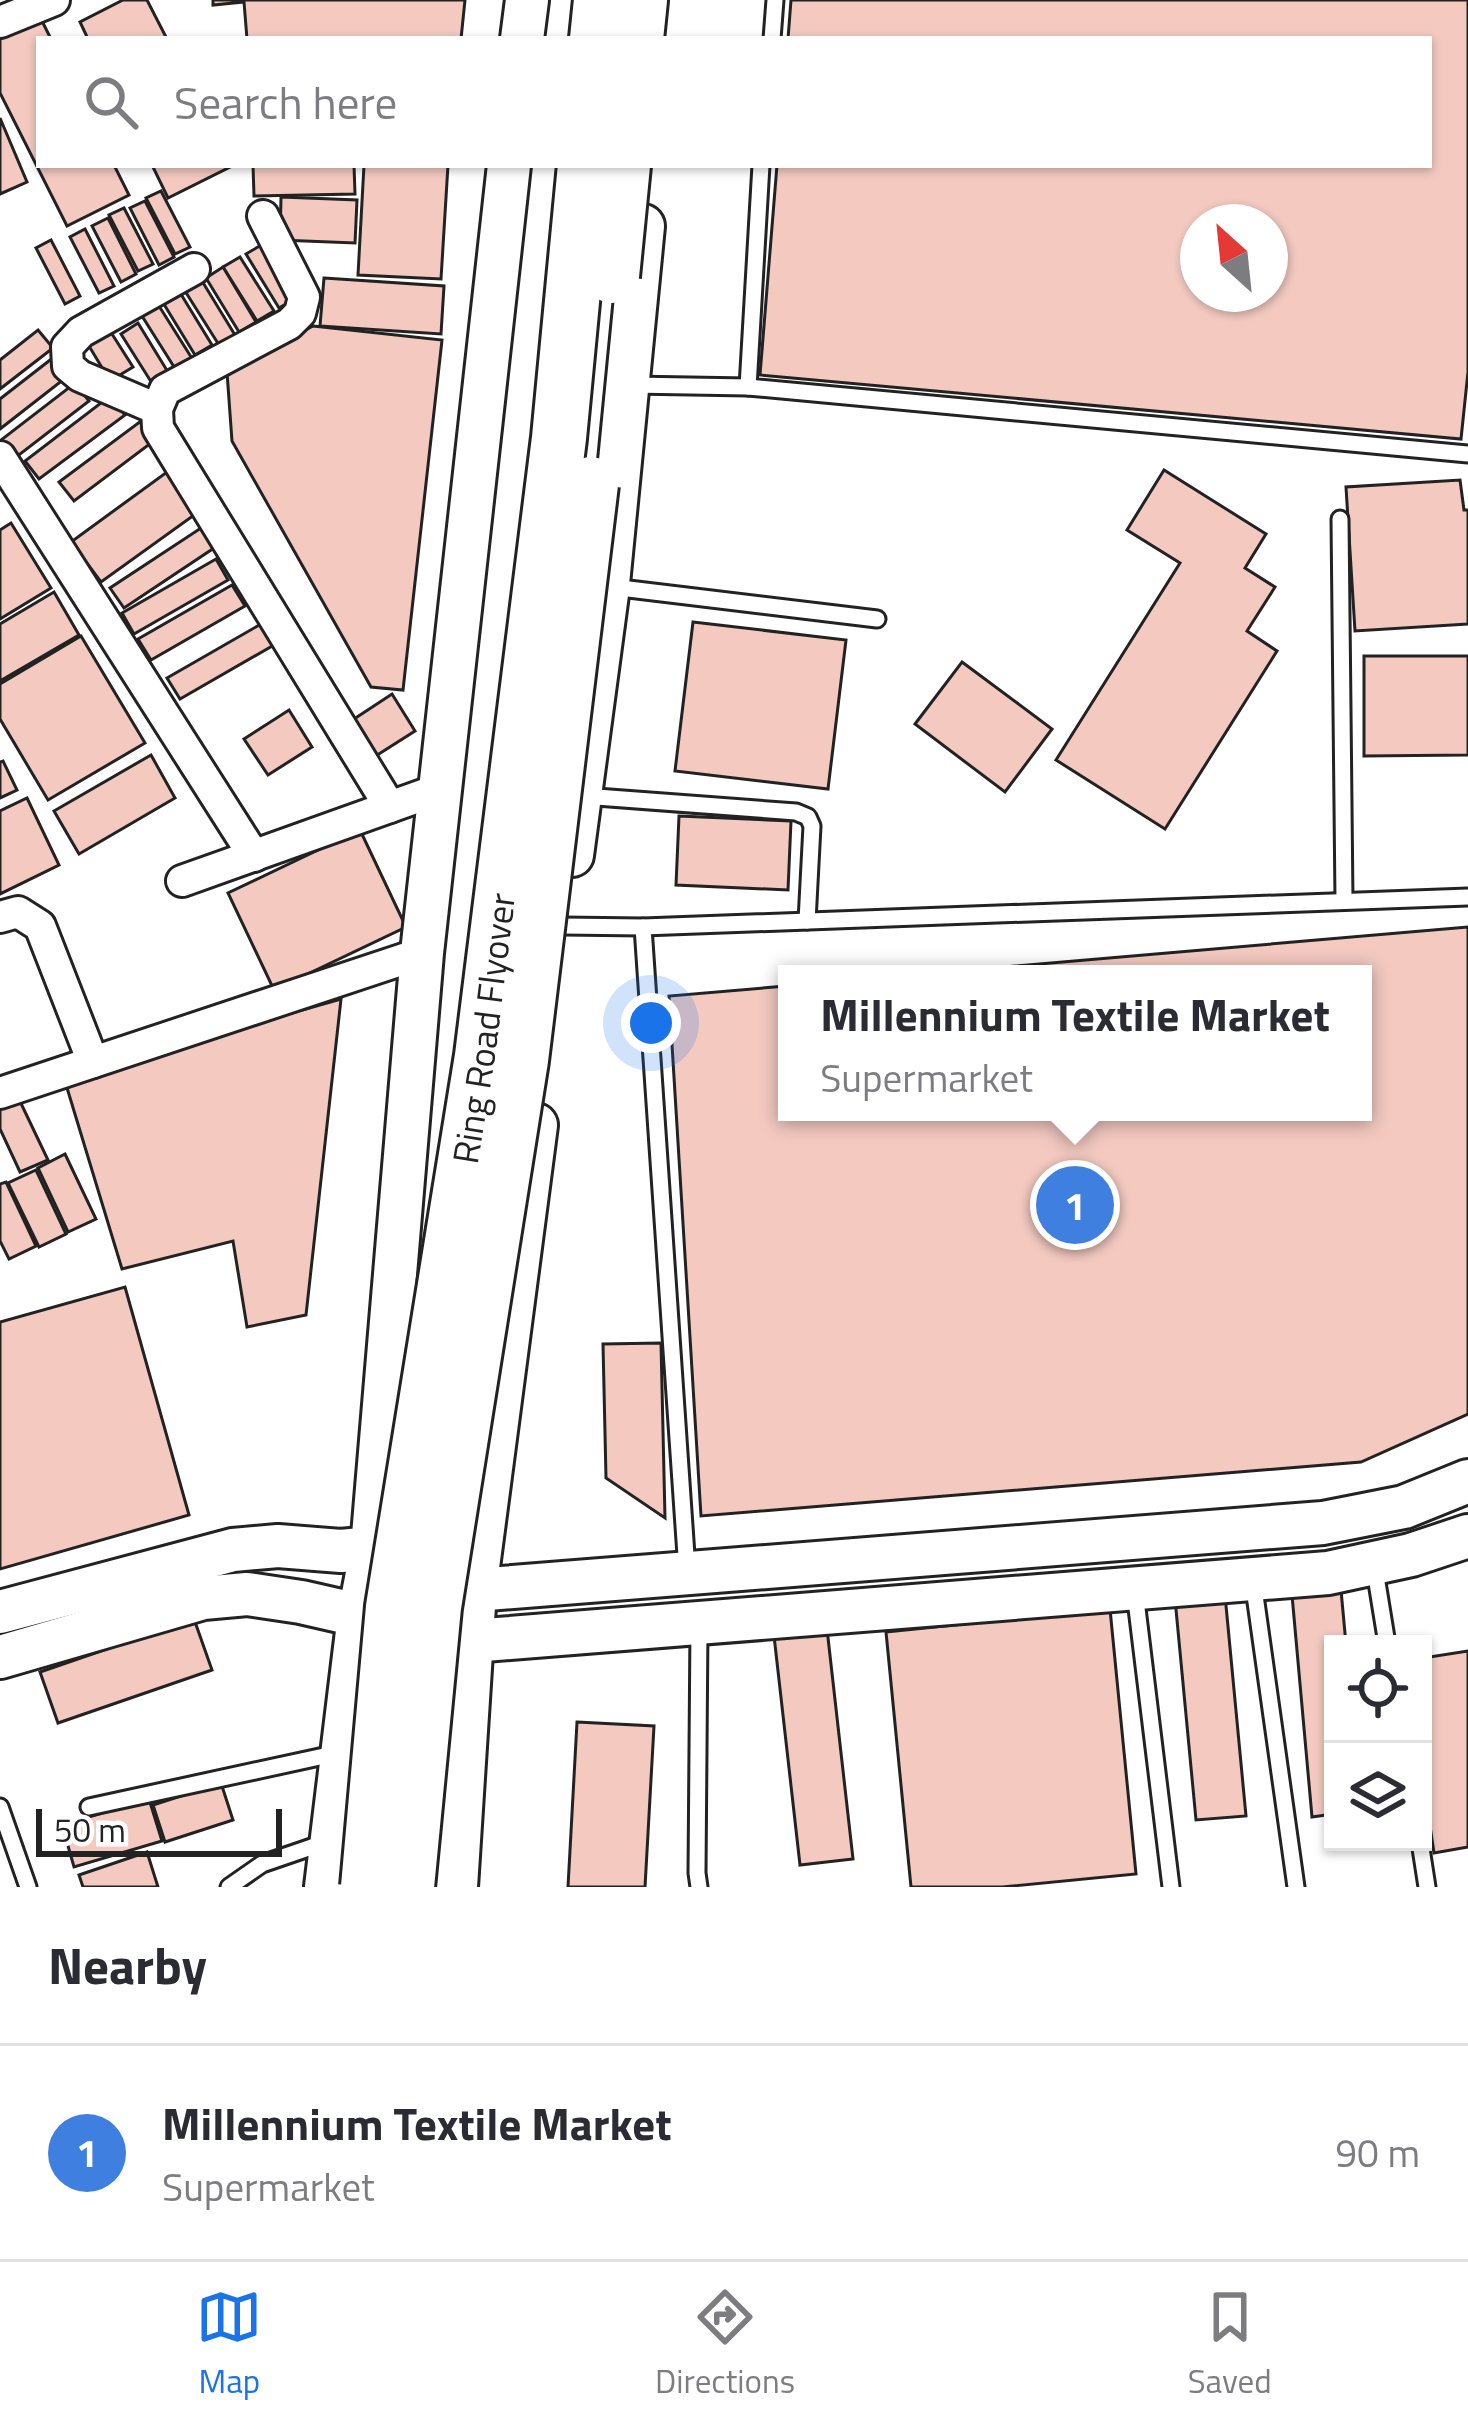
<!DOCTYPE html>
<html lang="en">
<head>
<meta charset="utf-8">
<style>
  body { margin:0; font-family:"Titillium Web",sans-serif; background:#f7f7f7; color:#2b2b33 }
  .controls { position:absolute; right:36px; bottom:36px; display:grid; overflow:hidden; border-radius:0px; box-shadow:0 3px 9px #0004 }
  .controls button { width:108px; height:108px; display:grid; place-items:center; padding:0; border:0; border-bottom:3px solid #e1e1e2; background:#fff; color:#2b2b33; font:60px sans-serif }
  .compass { position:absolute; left:1180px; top:204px; width:108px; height:108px; border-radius:50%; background:#fff; box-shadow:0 3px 9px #0004; rotate:333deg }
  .scale { position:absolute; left:36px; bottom:30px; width:246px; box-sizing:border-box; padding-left:12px; border:6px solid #222; border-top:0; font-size:33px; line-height:42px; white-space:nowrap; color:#222; -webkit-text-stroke:9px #fff; paint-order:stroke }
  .you { position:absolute; left:651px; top:1023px; width:42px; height:42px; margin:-30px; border:9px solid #fff; border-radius:50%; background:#1a73e8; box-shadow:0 0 0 18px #1a73e833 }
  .badge { display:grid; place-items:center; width:78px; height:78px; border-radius:50%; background:#1a73e8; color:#fff; font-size:39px; font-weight:700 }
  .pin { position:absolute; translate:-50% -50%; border:6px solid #fff; box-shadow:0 3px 12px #0006 }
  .popup { position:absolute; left:778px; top:965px; width:594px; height:156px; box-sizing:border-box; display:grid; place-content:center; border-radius:0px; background:#fff; filter:drop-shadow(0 3px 9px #0005); font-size:39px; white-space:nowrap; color:#7c7c81 }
  .popup b { font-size:45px; color:#2b2b33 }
  .popup::after { content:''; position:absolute; left:50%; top:100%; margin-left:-24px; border:24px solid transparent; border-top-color:#fff }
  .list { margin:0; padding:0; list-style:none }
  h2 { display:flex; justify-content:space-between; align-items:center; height:156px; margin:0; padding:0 48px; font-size:51px }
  h2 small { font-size:39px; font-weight:400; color:#7c7c81 }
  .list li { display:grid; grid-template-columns:78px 1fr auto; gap:36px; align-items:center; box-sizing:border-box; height:216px; padding:0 48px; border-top:3px solid #e1e1e2 }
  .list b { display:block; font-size:45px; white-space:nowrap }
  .list p { margin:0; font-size:39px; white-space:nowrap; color:#7c7c81 }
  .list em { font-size:39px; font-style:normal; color:#7c7c81 }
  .icon { flex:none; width:66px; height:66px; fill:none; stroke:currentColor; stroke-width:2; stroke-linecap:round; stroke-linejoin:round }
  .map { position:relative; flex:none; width:1468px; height:1887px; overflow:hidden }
  .search { position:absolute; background:#fff; box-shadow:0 3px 9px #0004; left:36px; right:36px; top:36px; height:132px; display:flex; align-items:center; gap:30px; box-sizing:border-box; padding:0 42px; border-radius:0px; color:#7c7c81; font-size:45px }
  .sheet { height:372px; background:#fff }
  nav { display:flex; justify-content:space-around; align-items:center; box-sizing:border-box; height:168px; border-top:3px solid #e1e1e2; background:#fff; font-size:33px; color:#7c7c81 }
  nav a { display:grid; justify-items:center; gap:6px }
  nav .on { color:#1a73e8 }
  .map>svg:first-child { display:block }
  .building { fill:#f3c9c0; stroke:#222; stroke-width:3; fill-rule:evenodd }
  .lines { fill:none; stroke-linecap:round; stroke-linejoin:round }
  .lane-casing { stroke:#222; stroke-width:21 }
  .street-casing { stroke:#222; stroke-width:36 }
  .secondary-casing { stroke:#222; stroke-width:48 }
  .highway-casing { stroke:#222; stroke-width:60 }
  .lane { stroke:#fff; stroke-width:15 }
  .street { stroke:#fff; stroke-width:30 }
  .secondary { stroke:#fff; stroke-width:42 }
  .highway { stroke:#fff; stroke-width:54 }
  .highway-bridge-casing { stroke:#222; stroke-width:60; stroke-linecap:butt }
  .highway-bridge { stroke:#fff; stroke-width:54 }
  .labels { text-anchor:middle; stroke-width:9; stroke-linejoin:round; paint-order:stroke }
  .street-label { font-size:36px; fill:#222; stroke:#fff }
</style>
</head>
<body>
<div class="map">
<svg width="1468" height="1887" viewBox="0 0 1468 1887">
  <rect width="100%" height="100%" fill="#fff"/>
  <g class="building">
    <polygon points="123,0 147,0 167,39 88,39 80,22"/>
    <polygon points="213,0 465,0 461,39 247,39 244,2 213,5"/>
    <path d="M791 0H1468V372L1461 439 760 375 777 165H1429V39H788ZM1198 222H1270V294H1198Z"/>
    <polygon points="41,19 51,39 39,39 39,165 114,165 129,195 67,226 0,93 0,39"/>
    <polygon points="0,118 27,182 0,194"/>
    <polygon points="152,165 230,165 230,167 168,198"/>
    <polygon points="253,165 354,165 355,194 254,196"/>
    <polygon points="364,165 448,165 441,279 358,275"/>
    <polygon points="161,191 190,247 175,254 146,198"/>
    <polygon points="281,197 357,200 355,243 280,240"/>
    <polygon points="145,201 174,257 159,265 130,208"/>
    <polygon points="124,208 153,264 138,271 109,215"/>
    <polygon points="108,218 136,274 121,282 92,226"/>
    <polygon points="85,229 114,286 99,293 70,237"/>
    <polygon points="51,240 80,296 65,304 36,248"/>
    <polygon points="263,244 296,298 279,308 246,254"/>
    <polygon points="240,257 274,311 257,321 223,267"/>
    <polygon points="223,267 256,322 239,332 206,278"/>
    <polygon points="324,278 444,286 441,334 320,326"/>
    <polygon points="202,281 235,335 219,345 185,291"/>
    <polygon points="179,291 212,345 195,355 162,301"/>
    <polygon points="159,306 193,360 176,370 142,316"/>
    <polygon points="105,323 133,367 110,381 83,336"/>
    <polygon points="138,323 171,377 155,388 121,334"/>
    <polygon points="313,326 442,340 403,690 371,687 232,441 227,372"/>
    <polygon points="38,330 53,348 0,389 0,360"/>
    <polygon points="54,357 68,376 0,429 0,399"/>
    <polygon points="75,383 89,401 15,458 1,440"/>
    <polygon points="110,396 125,415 39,479 25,461"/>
    <polygon points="145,418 159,437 74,501 59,482"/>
    <polygon points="1164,470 1266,534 1245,568 1275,587 1247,631 1277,651 1165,829 1056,760 1180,563 1127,530"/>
    <polygon points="167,472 197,513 101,582 71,542"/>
    <polygon points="1460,480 1464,510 1468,510 1468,624 1355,631 1346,487"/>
    <polygon points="11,523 51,588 0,619 0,530"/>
    <polygon points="201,528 214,548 124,608 110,588"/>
    <polygon points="216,559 228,580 134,634 122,613"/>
    <polygon points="232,585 245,606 151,660 138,639"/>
    <polygon points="54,592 79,635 0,681 0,624"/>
    <polygon points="693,622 846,640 828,789 675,771"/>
    <polygon points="261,624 274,645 180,699 167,678"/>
    <polygon points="81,636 145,743 48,800 0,719 0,684"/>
    <polygon points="1364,656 1468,656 1468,755 1364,756"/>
    <polygon points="962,662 1052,729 1005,792 915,724"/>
    <polygon points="392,694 415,731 371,759 348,723"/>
    <polygon points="289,710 312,747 268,775 244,739"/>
    <polygon points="151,755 175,798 79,854 54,811"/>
    <polygon points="3,761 17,790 0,798 0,762"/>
    <polygon points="27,798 59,865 0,894 0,811"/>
    <polygon points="679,816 791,821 788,890 676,885"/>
    <polygon points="360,830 406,927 274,990 228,893"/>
    <polygon points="1468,927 1468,1414 1361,1462 701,1516 669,996 787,986 787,1112 1363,1112 1363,974 924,974"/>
    <polygon points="341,999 306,1315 247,1327 233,1241 122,1269 64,1078"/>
    <polygon points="17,1095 48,1160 20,1172 0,1129 0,1103"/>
    <polygon points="65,1154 96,1219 68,1232 38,1168"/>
    <polygon points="36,1170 66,1234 39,1247 8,1183"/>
    <polygon points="6,1182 36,1246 9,1259 0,1241 0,1184"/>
    <polygon points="125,1287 189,1515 0,1569 0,1322"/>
    <polygon points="661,1343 665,1518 606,1478 603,1344"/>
    <polygon points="1341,1590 1346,1644 1333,1644 1333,1814 1312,1817 1292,1595"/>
    <polygon points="1225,1595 1246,1816 1196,1820 1175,1599"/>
    <polygon points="1110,1609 1136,1874 1002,1887 911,1887 886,1632"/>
    <polygon points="194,1619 212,1670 58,1723 40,1672"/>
    <polygon points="826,1620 853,1859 800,1865 773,1627"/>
    <polygon points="1468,1651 1468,1847 1434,1853 1423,1778 1423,1658"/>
    <polygon points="577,1722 654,1726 645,1887 568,1887"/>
    <polygon points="221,1783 233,1820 165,1842 153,1805"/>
    <polygon points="149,1799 162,1841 74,1867 62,1825"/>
    <polygon points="147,1852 158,1887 83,1887 79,1875"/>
  </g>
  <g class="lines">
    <g class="lane-casing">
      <g id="lane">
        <polyline points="772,39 775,0"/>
        <polyline points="761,165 748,387 1468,454"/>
        <polyline points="631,385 748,387"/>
        <polyline points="1340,519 1344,901"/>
        <polyline points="612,587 877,619"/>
        <polyline points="583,796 796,812 808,817 812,826 807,921"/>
        <polyline points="563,926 643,927 1468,897"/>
        <polyline points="643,927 687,1570"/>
        <polyline points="1374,1564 1387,1644"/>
        <polyline points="1253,1581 1296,1887"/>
        <polyline points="1135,1592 1171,1887"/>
        <polyline points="0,1807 28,1887"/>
        <polyline points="89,1807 338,1753"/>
        <polyline points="1420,1842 1427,1887"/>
        <polyline points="229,1887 262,1864 329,1841"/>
        <polyline points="699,1887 697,1873 699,1626"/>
      </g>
    </g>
    <g class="street-casing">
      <g id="street">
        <polyline points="0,22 54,0"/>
        <polyline points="263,216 304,297 300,313 289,324 165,390 157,409 158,428 390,807"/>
        <polyline points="157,409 80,376 68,366 67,347 81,332 194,269"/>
        <polyline points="0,457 254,856"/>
        <polyline points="182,881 440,789"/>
        <polyline points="0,917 18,912 40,926 93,1062"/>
        <polyline points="0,1093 422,953"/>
      </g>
    </g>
    <g class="secondary-casing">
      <g id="secondary">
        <polyline points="522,39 527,0"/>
        <polyline points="572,855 607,594 643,226"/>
        <polyline points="0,1612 233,1550 278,1546 341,1551 372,1548 475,1590 1323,1523 1404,1507 1468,1481"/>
        <polyline points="444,1635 472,1641 1328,1573 1411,1555 1468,1536"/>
        <polyline points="0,1657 203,1598 247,1594 301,1602 384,1621"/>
        <polyline points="326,1887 359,1615 372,1548 422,953 509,165"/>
        <polyline points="456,1887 475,1590 536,1125"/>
      </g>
    </g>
    <g class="highway-casing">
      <g id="highway">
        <polyline points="597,39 601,0"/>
        <polyline points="636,39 640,0"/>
      </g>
    </g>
    <use href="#lane" class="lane"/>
    <use href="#street" class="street"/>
    <use href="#secondary" class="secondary"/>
    <use href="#highway" class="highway"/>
    <g class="highway-bridge-casing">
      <g id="highway-bridge">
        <polyline points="612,276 623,165"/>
        <path id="s1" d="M368 1887 393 1607 482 1056 559 438 585 165"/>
        <polyline points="407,1887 434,1607 521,1060 591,484"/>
      </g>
    </g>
    <use href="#highway-bridge" class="highway-bridge"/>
  </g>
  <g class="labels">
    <g class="street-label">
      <text dy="13" stroke="none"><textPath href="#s1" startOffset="867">Ring Road Flyover</textPath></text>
    </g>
  </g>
</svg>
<div class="controls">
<button><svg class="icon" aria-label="locate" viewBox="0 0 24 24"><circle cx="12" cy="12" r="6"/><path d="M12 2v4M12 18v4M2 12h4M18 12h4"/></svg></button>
<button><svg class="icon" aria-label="layers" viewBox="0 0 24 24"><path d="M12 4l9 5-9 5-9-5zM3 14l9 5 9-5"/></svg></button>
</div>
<svg class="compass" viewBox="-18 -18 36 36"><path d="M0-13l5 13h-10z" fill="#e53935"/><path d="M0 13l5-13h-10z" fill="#7c7c81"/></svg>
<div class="scale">50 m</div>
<div class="you"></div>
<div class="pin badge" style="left:1075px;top:1205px;background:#3f7fe0">1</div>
<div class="popup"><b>Millennium Textile Market</b>Supermarket</div>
<div class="search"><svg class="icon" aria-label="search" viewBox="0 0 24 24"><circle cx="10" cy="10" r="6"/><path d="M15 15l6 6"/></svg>Search here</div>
</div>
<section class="sheet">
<h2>Nearby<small></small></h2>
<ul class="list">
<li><span class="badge" style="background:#3f7fe0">1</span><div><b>Millennium Textile Market</b><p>Supermarket</p></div><em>90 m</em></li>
</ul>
</section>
<nav>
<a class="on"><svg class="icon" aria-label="map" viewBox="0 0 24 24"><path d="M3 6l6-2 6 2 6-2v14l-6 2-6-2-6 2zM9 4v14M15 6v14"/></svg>Map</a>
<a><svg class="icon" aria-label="directions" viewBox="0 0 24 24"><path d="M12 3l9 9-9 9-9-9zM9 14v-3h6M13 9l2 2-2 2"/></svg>Directions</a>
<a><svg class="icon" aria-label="saved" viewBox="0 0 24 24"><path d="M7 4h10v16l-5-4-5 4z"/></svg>Saved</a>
</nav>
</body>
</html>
